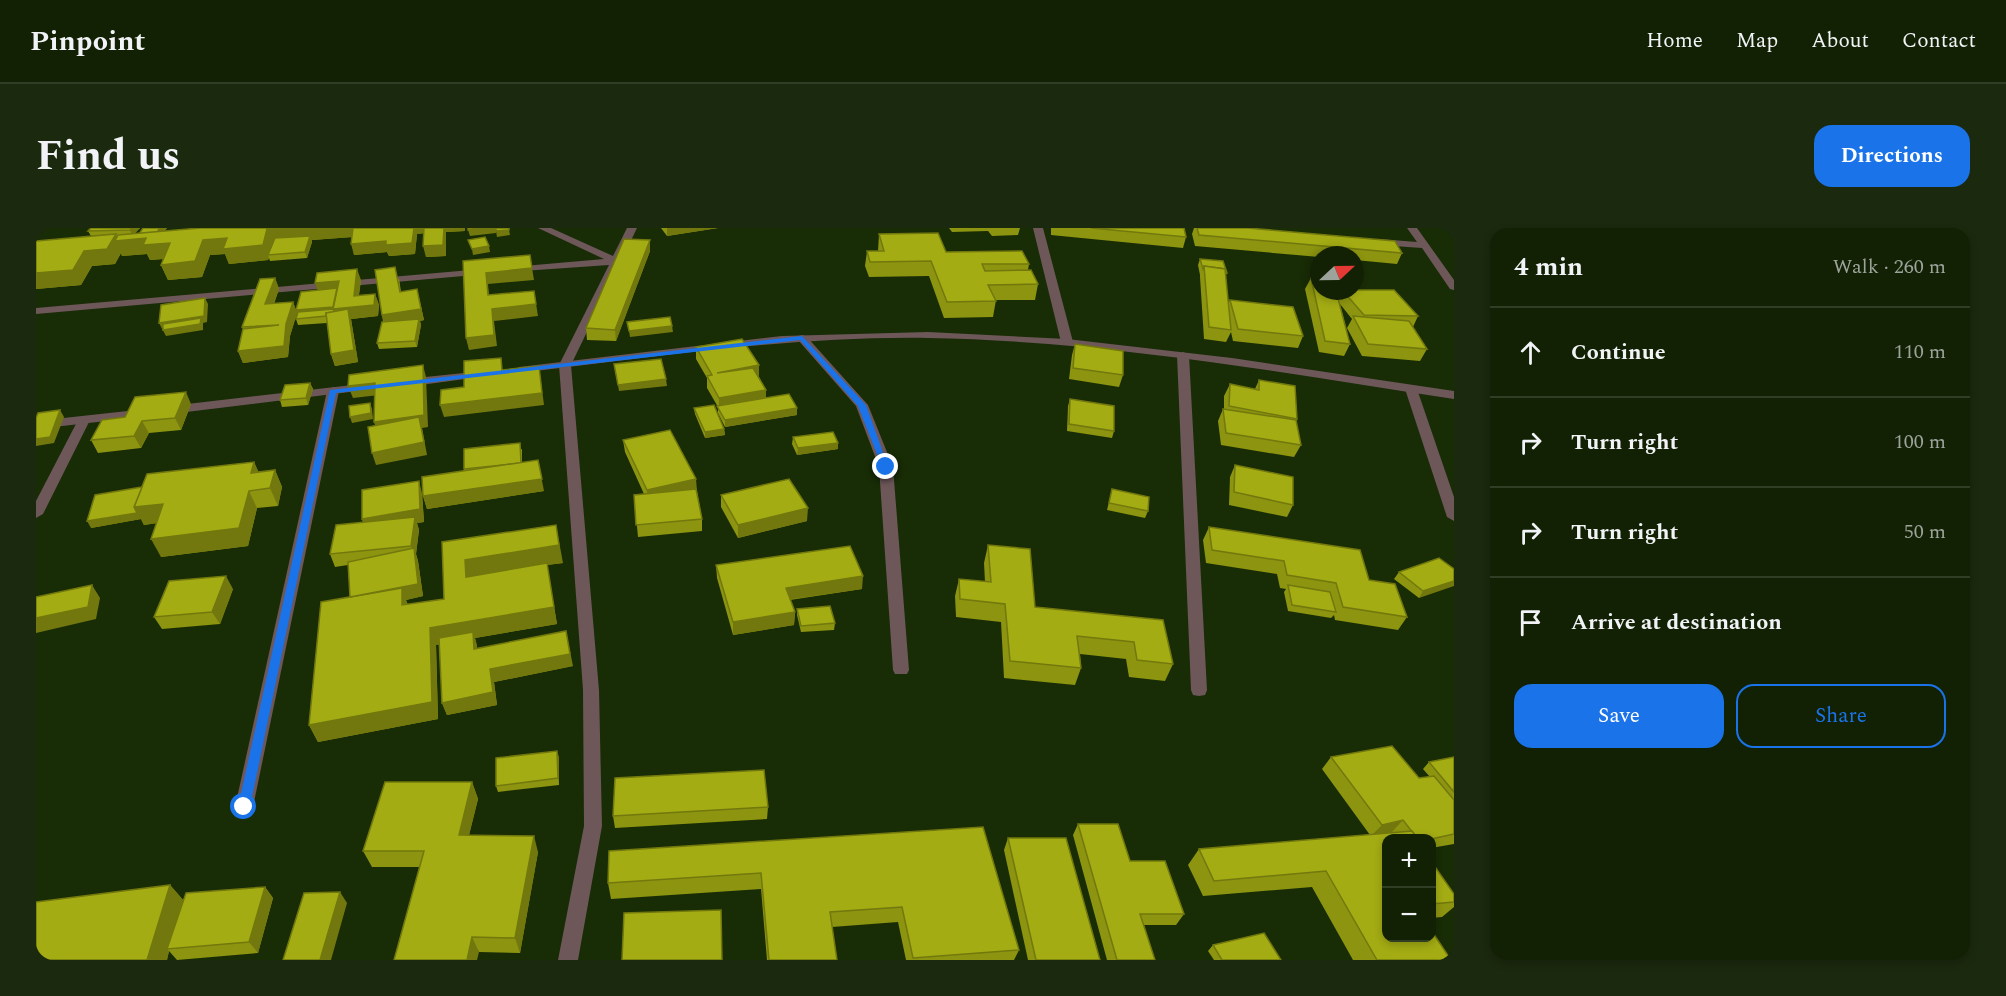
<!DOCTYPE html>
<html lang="en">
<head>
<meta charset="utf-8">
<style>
  body { margin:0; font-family:Spectral,serif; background:#1b290e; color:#f1f3f6 }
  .controls { position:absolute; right:18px; bottom:18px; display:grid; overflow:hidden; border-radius:12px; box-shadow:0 3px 9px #0003 }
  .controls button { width:54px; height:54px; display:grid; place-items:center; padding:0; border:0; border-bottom:2px solid #313e26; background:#122104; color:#f1f3f6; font:30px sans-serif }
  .compass { position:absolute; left:1274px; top:18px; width:54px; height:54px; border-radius:50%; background:#122104; box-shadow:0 3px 9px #0003; rotate:68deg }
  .stop { position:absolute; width:18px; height:18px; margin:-14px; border:4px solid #1a73e8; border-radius:50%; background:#fff }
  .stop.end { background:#1a73e8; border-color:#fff; box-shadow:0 2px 6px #0008 }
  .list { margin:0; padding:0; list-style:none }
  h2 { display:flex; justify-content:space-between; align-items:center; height:78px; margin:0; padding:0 24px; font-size:26px }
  h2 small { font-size:20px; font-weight:400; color:#9ca39a }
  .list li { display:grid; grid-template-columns:39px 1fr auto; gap:18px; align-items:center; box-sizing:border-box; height:90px; padding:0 24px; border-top:2px solid #313e26 }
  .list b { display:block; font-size:22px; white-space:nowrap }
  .list em { font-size:20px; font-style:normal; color:#9ca39a }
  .actions { display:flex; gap:12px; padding:18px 24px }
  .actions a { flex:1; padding:14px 0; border:2px solid #1a73e8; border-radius:18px; text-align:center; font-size:21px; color:#1a73e8 }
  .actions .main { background:#1a73e8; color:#fff }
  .icon { flex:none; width:33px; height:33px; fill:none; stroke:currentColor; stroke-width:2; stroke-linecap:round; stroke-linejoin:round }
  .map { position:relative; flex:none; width:1418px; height:732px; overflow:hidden; border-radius:18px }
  header { display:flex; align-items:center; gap:36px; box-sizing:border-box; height:84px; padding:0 30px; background:#122104; border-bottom:2px solid #313e26 }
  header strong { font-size:28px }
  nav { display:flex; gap:33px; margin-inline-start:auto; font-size:21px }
  .intro { display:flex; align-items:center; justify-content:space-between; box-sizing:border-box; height:144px; padding:0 36px }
  h1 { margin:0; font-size:42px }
  .button { padding:15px 27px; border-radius:18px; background:#1a73e8; color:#fff; font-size:21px; font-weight:700 }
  main { display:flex; gap:36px; padding:0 36px }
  aside { flex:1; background:#122104; border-radius:18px; box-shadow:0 3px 9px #0003 }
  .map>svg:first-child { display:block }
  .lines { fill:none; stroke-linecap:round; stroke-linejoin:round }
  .minor { fill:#6d5759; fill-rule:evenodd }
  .tertiary { fill:#6d5759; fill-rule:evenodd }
  .wall { fill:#8c9410 }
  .shaded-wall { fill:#72780d }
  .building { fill:#a3ac13; stroke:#72780d; stroke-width:1.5 }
  .route { fill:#1a73e8 }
</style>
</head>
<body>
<header>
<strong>Pinpoint</strong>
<nav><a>Home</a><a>Map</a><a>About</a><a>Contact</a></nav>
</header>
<div class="intro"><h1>Find us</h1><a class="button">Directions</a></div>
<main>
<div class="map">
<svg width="1418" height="732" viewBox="0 0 1418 732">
  <rect width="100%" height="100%" fill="#182c06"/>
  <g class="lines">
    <g class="minor">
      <polygon points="502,0 515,0 577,28 591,0 601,0 535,137 563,462 566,598 542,732 522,732 548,598 547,462 523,137 573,37 472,44 471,42 476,39 568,31"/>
      <polygon points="997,0 1007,0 1037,114 1035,116 1031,117 1025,114"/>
      <polygon points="1371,0 1381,0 1418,52 1418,62 1414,61 1386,20 1343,17 1338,14 1343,11 1381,14"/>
      <polygon points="446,41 450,42 450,46 0,86 0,80"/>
      <polygon points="766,107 770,108 832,177 857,239 873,442 871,446 859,446 857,442 843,239 820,178 762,112 762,108"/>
      <polygon points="1147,124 1153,127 1171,462 1169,467 1163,468 1157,467 1155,462 1141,127"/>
      <polygon points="1375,157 1381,161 1418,269 1418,293 1411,289 1369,161"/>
      <polygon points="297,159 303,163 217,579 214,585 208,587 202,585 199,579 291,163"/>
      <polygon points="48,188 54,192 7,286 0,290 0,273 42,192"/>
    </g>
    <g class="tertiary">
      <path d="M892 104 1031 111 1196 130 1418 163V171C1244 144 1069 113 892 110 755 108 619 129 483 145L477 142 483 139 746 108Z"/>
      <polygon points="447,143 451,144 451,148 370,159 364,155 370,151"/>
      <polygon points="334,155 338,157 338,161 134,186 128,182 134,178"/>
      <polygon points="110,181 116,185 114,188 0,201 0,193"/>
    </g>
  </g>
  <g class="wall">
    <polygon points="55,0 104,0 98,6 103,6 107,0 131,0 128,3 164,0 429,0 429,3 410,4 410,28 390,29 388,5 381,6 379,26 353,28 351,24 318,27 316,9 276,12 276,14 271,30 234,33 233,30 232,32 193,36 189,26 174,27 166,49 132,52 125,37 127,31 114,32 111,26 86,28 85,25 79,36 56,38 45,57 0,61 0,13 55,8 52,3"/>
    <polygon points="625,0 682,0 631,8"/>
    <polygon points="913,0 984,0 982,7 956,8 952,3 916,4"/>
    <polygon points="1015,0 1148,0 1150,9 1147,20 1015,7"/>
    <polygon points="1158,0 1212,0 1366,25 1361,36 1319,32 1319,27 1283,27 1283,29 1159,18 1156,6"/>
    <polygon points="843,6 910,24 993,36 992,42 1002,56 999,72 960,72 957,89 908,90 893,48 833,49 829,38 831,23 842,23"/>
    <polygon points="614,12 614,23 580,113 551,112 550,100"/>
    <polygon points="1164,31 1191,45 1189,49 1192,76 1194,72 1267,108 1262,120 1197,113 1195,104 1190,114 1168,111 1164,49 1164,47 1162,37"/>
    <polygon points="239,50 243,61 238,76 257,74 261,85 254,108 252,129 207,135 202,123 207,101 206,99"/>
    <polygon points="363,50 365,64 381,61 388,92 384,93 385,97 381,119 343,121 341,115 347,93 346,87"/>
    <polygon points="1275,50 1302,70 1305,63 1319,63 1382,88 1377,99 1391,121 1384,133 1326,128 1311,100 1316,91 1304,76 1314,116 1308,128 1283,124 1269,61"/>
    <polygon points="325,52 323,67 339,66 343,77 342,88 315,91 322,134 299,138 295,126 291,95 262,97 260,91 261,86 260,82 281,62"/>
    <polygon points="1039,116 1087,147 1083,159 1033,151 1036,127"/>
    <polygon points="660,119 723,137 723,149 730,162 730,170 761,187 689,199 682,185 682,179 671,160 671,150 660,131"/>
    <polygon points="1223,152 1261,191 1260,193 1265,217 1258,229 1185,217 1182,193 1187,181 1188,181 1188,168 1194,156 1219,161"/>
    <polygon points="274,155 277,161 272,177 246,179 244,172"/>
    <polygon points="1034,171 1078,203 1076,210 1031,203 1032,178"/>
    <polygon points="155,176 145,202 113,205 105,220 62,225 55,212 89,189"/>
    <polygon points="658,180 688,201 689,207 669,210 659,186"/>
    <polygon points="757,209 802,221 761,227 756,216"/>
    <polygon points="587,212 661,263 666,291 666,303 602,309 598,267 608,266 589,224"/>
    <polygon points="486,221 486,235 508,263 391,281 387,268 428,243 428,241"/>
    <polygon points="218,234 222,244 239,242 246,259 242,278 221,280 212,318 125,329 120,295 108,297 105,291 55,300 106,259"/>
    <polygon points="1199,237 1257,277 1251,289 1193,277 1194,249"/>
    <polygon points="1076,261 1112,283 1109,290 1071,282"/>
    <polygon points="386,265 388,294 381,295 383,302 380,326 382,333 387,368 370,372 372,377 408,371 406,314 527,335 511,337 521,396 439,410 441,420 537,438 458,454 461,477 411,487 406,475 404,416 400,417 402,491 282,514 273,497 314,369 312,337 299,339 294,326 327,294 326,291"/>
    <polygon points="685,267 771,293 702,310 685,279"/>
    <polygon points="1173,299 1333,352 1371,389 1362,402 1299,392 1298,387 1295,390 1252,383 1248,364 1250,361 1244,360 1241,346 1170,335 1167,312"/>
    <polygon points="952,317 999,379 1127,392 1137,436 1129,453 1093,449 1090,431 1044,426 1045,440 1039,457 968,450 965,394 920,389 919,368 923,351 949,354 948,335"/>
    <polygon points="680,337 826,361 754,372 759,384 758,397 697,407 681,350"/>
    <polygon points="1418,341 1383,370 1358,351 1363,344"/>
    <polygon points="197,361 184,396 126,401 118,389"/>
    <polygon points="761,381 799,395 798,402 765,404 761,387"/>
    <polygon points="523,529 523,557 462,564 460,558"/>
    <polygon points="1295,529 1383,550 1394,549 1387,541 1393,534 1418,529 1418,616 1395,620 1395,610 1350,610 1350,710 1415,732 1317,732 1276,659 1167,668 1152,637 1163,621 1334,607 1286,541"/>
    <polygon points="436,554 442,571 433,607 502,624 484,725 443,724 383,639 336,639 327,623"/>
    <polygon points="732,579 731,591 579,600 577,588"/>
    <polygon points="1042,596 1148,686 1140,697 1108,697 1119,732 1071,732 1037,607"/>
    <polygon points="947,599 983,722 978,732 870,732 862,694 796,699 801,732 731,732 725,661 575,671 572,655"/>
    <polygon points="972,610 1064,732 992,732 968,622"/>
    <polygon points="1395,633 1418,666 1418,679 1406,689 1395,690"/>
    <polygon points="134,657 147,672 229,659 237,670 222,725 141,732 133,723 131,732"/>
    <polygon points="1177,717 1245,732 1178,732 1172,723"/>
  </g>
  <g class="shaded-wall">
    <polygon points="96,0 104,0 96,8 94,2"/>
    <polygon points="124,0 131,0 120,14 117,8"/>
    <polygon points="243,0 318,0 317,9 276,12 276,14 271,30 269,24 232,27 233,30 232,32 193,36 189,26 174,27 166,49 132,52 125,37 167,12 231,1"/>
    <polygon points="378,0 390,0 391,5 381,6 379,26 353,28 351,24 318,27 315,16"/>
    <polygon points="408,0 429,0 429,3 410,4 410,28 390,29 387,18"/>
    <polygon points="451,0 460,0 460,5 434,8 432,2"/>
    <polygon points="631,0 682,0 631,8"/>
    <polygon points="473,2 474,7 461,9 460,3"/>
    <polygon points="80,6 83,12 110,10 134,15 141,30 114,32 111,26 86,28 85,25 79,36 56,38 45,57 0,61 0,45"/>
    <polygon points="614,12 614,23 580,113 579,102"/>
    <polygon points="453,18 454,24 437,27 436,21"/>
    <polygon points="496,40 498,52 452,56 454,79 452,67 450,45"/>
    <polygon points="321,41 325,52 321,78 339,66 343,77 342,88 315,91 322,134 299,138 295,126 296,85 262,88 260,82 283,66 279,55 303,53 318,68"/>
    <polygon points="239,50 243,61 233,88 229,76"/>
    <polygon points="381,61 388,92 384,93 385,97 381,119 379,113 349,99 346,87"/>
    <polygon points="498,63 502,88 458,93 461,118 433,122 430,110 456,81"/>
    <polygon points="169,70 172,76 171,94 167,95 167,102 130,108 123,95"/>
    <polygon points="257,74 261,85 254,108 252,129 207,135 202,123 250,96"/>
    <polygon points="636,98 637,104 594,109 593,103"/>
    <polygon points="387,137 390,149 392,199 386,200 391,227 340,237 336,225 342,206 338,194"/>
    <polygon points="723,137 723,149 681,145"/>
    <polygon points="503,138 508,177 408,189 404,177"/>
    <polygon points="630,151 631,158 583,163 582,157"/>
    <polygon points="274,155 277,161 272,177 270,170"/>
    <polygon points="339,155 343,167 317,170 312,158"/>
    <polygon points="730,162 730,174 683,182 683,170"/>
    <polygon points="150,164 155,176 145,202 139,190"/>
    <polygon points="334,175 336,181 337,191 316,195 314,189"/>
    <polygon points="761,180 761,187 689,199 689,192"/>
    <polygon points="24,182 28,189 18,215 0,218 0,211"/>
    <polygon points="106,193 113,205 105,220 98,208"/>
    <polygon points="688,201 689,207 669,210 669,204"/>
    <polygon points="802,215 802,221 761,227 762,220"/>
    <polygon points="502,232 508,263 391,281 387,268"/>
    <polygon points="218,234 226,251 215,245"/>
    <polygon points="239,242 246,259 242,278 234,260"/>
    <polygon points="660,251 661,263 612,275 611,262"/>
    <polygon points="383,253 386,265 388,294 381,295 383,302 380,326 382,333 387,368 370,372 372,378 320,383 379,329 375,318 330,304 326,291"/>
    <polygon points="213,263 221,280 212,318 125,329 115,311"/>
    <polygon points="127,276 137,293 108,297 105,291 55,300 51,293 98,279"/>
    <polygon points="772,280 771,293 702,310 702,297"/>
    <polygon points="520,297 527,335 511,337 521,396 439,410 441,417 442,434 438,421 437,411 400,417 402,491 282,514 273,497 394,400 430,349 429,332"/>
    <polygon points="190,348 197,361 184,396 176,384"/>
    <polygon points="827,348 826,361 750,372 750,360"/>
    <polygon points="1418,353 1418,358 1383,370 1387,363"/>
    <polygon points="56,357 64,370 60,391 0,405 0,390"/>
    <polygon points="759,384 758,397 697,407 697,394"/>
    <polygon points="530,403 537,438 458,454 461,477 411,487 406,475 454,441"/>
    <polygon points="521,523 523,529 523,557 522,550"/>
    <polygon points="436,554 442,571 429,623 423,607"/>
    <polygon points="1367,592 1356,604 1335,608 1346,597"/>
    <polygon points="498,608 502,624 484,725 479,710"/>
    <polygon points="134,657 148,673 131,721 133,723 131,732 111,732"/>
    <polygon points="229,659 237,670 222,725 213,714"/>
    <polygon points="304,664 311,675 295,732 284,732"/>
    <polygon points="436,709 443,724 441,732 431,732"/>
  </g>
  <g class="building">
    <polygon points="55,0 96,0 94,2 52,3"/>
    <polygon points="107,0 124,0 121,4 103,6"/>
    <polygon points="164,0 243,0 231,1 227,17 187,21 191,10 167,12 159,33 125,37 134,15 107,17 110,10 79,13 82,7"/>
    <polygon points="317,0 378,0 376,15 350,17 350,13 315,16"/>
    <polygon points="388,0 408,0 407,17 387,18"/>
    <polygon points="432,0 451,0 432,2"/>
    <polygon points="460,0 473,0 473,2 460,3"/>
    <polygon points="1055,0 1148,0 1150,9"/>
    <polygon points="1161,0 1212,0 1359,13 1366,25 1163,7"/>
    <polygon points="902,5 910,24 986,23 993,36 946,36 949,43 995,42 1002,56 952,57 960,73 911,74 895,33 834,34 831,23 848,23 843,6"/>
    <polygon points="80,6 71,21 48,23 37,42 0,45 0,13"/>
    <polygon points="274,8 269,24 232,27 239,10"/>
    <polygon points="449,9 453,18 436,21 432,12"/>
    <polygon points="588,11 614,12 579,102 550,100"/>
    <polygon points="494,27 496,40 450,45 452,67 498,63 500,76 456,81 458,107 430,110 427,33"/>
    <polygon points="1164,31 1187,33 1191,45 1189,45 1189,41 1168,38 1167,41"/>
    <polygon points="1168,38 1189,41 1195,102 1173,99"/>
    <polygon points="359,39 364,64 381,61 385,81 346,87 339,42"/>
    <polygon points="321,41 318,68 339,66 338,77 297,81 303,53 279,55 281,45"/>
    <polygon points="239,50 229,76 257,74 250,96 248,118 202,123 207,101 243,97 206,99 224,51"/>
    <polygon points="1275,50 1283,51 1283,63 1300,63 1314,116 1289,113"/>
    <polygon points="301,60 297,79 260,82 265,64"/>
    <polygon points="1319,62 1358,62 1382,88 1328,87 1307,63 1319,63"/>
    <polygon points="169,70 168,88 123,95 125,77"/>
    <polygon points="1194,72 1257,79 1267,108 1202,101"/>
    <polygon points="298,81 297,84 290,85 290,88 260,91 262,84"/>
    <polygon points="312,81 318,122 295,126 290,85"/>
    <polygon points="1317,88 1373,93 1391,121 1332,116"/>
    <polygon points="634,89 636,98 593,103 591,94"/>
    <polygon points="165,90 164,96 127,102 127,96"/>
    <polygon points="383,91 379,113 341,115 346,94"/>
    <polygon points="706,111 723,137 681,145 717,140 730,162 683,170 671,148 676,147 660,119"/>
    <polygon points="1039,116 1087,123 1087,147 1037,140"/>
    <polygon points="465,130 466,142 503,138 506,165 404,177 405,162 428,159 428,133"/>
    <polygon points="625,131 630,151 582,157 578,136"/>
    <polygon points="387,137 388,187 338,194 339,155 312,158 313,147"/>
    <polygon points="1223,152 1259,158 1261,191 1193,178 1194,156 1223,162"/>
    <polygon points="274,155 270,170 244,172 249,157"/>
    <polygon points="150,164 139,190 106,193 98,208 55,212 66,192 89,189 99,169"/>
    <polygon points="753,166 761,180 689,192 681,178"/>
    <polygon points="1034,171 1078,178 1078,203 1033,196"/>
    <polygon points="334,175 335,185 314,189 313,178"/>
    <polygon points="678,177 688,201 669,204 658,180"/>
    <polygon points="1187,181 1260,192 1265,217 1190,205"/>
    <polygon points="24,182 14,209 0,211 0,190 2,185"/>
    <polygon points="383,189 388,214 336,225 332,199"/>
    <polygon points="634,202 660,251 611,262 587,212"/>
    <polygon points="797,204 802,215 762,220 757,209"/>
    <polygon points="484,215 485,235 428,241 428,221"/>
    <polygon points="502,232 506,251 387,268 386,249"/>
    <polygon points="218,234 215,245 239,242 234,260 213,263 203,300 115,311 127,276 98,279 111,246"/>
    <polygon points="1199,237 1257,249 1257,277 1198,264"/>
    <polygon points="753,251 772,280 702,297 685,267"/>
    <polygon points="383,253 384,281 326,291 326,262"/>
    <polygon points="106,259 98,279 101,285 51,293 59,267"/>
    <polygon points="660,261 666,291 600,297 598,267"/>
    <polygon points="1076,261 1113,269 1112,283 1073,275"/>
    <polygon points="379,289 375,318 294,326 300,297"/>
    <polygon points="520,297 523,317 429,332 430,349 511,335 518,379 394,400 396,474 273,497 285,374 366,360 366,377 408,371 406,314"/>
    <polygon points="1173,299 1324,322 1333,352 1359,356 1371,389 1307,379 1300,355 1251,347 1248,333 1176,322"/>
    <polygon points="952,317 994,321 999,379 1127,392 1137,436 1101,432 1098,414 1041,408 1045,440 974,433 969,376 924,371 923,351 955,354"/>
    <polygon points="814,318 827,348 750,360 759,384 697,394 680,337"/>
    <polygon points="378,320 382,356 314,369 312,334"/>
    <polygon points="1403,330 1418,341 1418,353 1387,363 1363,344"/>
    <polygon points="190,348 176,384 118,389 133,353"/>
    <polygon points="56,357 52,379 0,390 0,369"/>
    <polygon points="1252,357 1294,364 1300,384 1256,377"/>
    <polygon points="794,378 799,395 765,398 761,381"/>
    <polygon points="530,403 534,426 454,441 457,464 406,475 403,410 437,404 438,421"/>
    <polygon points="1356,518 1383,550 1398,548 1418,572 1418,606 1395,611 1381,610 1367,592 1346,597 1295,529"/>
    <polygon points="521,523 522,550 460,558 460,530"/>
    <polygon points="1418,529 1418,564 1393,534"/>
    <polygon points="728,542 732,579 577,588 579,550"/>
    <polygon points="349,554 436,554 423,607 498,608 479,710 436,709 431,732 358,732 388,623 327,623"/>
    <polygon points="1042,596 1082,596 1094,633 1129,633 1148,686 1104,686 1119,732 1081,732"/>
    <polygon points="947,599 983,722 877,730 866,679 794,684 801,732 733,732 725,645 572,655 573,623"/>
    <polygon points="1376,603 1381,610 1350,610 1350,710 1395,710 1395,702 1415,732 1341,732 1290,643 1178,653 1163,621"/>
    <polygon points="972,610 1030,610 1064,732 1000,732"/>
    <polygon points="1395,633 1418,666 1418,674 1395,676"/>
    <polygon points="134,657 111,732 0,732 0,674"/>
    <polygon points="229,659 213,714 131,721 150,665"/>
    <polygon points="304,664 284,732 247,732 268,665"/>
    <polygon points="685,682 686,732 586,732 588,685"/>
    <polygon points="1228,705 1245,732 1186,732 1177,717"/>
  </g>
  <polygon class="route" points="766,108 830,177 853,241 846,239 822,178 764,112 300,165 214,579 208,584 204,583 202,579 294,162"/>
</svg>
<div class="controls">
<button>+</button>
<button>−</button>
</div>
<svg class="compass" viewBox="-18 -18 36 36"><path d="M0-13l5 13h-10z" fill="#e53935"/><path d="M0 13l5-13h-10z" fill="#9ca39a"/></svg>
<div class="stop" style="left:208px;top:579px"></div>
<div class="stop end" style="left:850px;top:239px"></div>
</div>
<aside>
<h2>4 min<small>Walk · 260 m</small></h2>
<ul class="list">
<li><svg class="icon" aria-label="ahead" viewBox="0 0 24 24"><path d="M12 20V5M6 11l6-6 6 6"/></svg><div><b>Continue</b></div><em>110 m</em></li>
<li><svg class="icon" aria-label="right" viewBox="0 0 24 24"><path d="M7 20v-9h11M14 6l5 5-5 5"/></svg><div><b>Turn right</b></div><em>100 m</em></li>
<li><svg class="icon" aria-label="right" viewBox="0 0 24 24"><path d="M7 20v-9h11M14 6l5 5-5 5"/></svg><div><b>Turn right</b></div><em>50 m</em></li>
<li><svg class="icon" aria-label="arrive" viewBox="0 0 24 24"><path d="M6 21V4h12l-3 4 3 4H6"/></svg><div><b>Arrive at destination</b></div></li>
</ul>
<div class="actions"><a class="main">Save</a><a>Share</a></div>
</aside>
</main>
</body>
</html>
